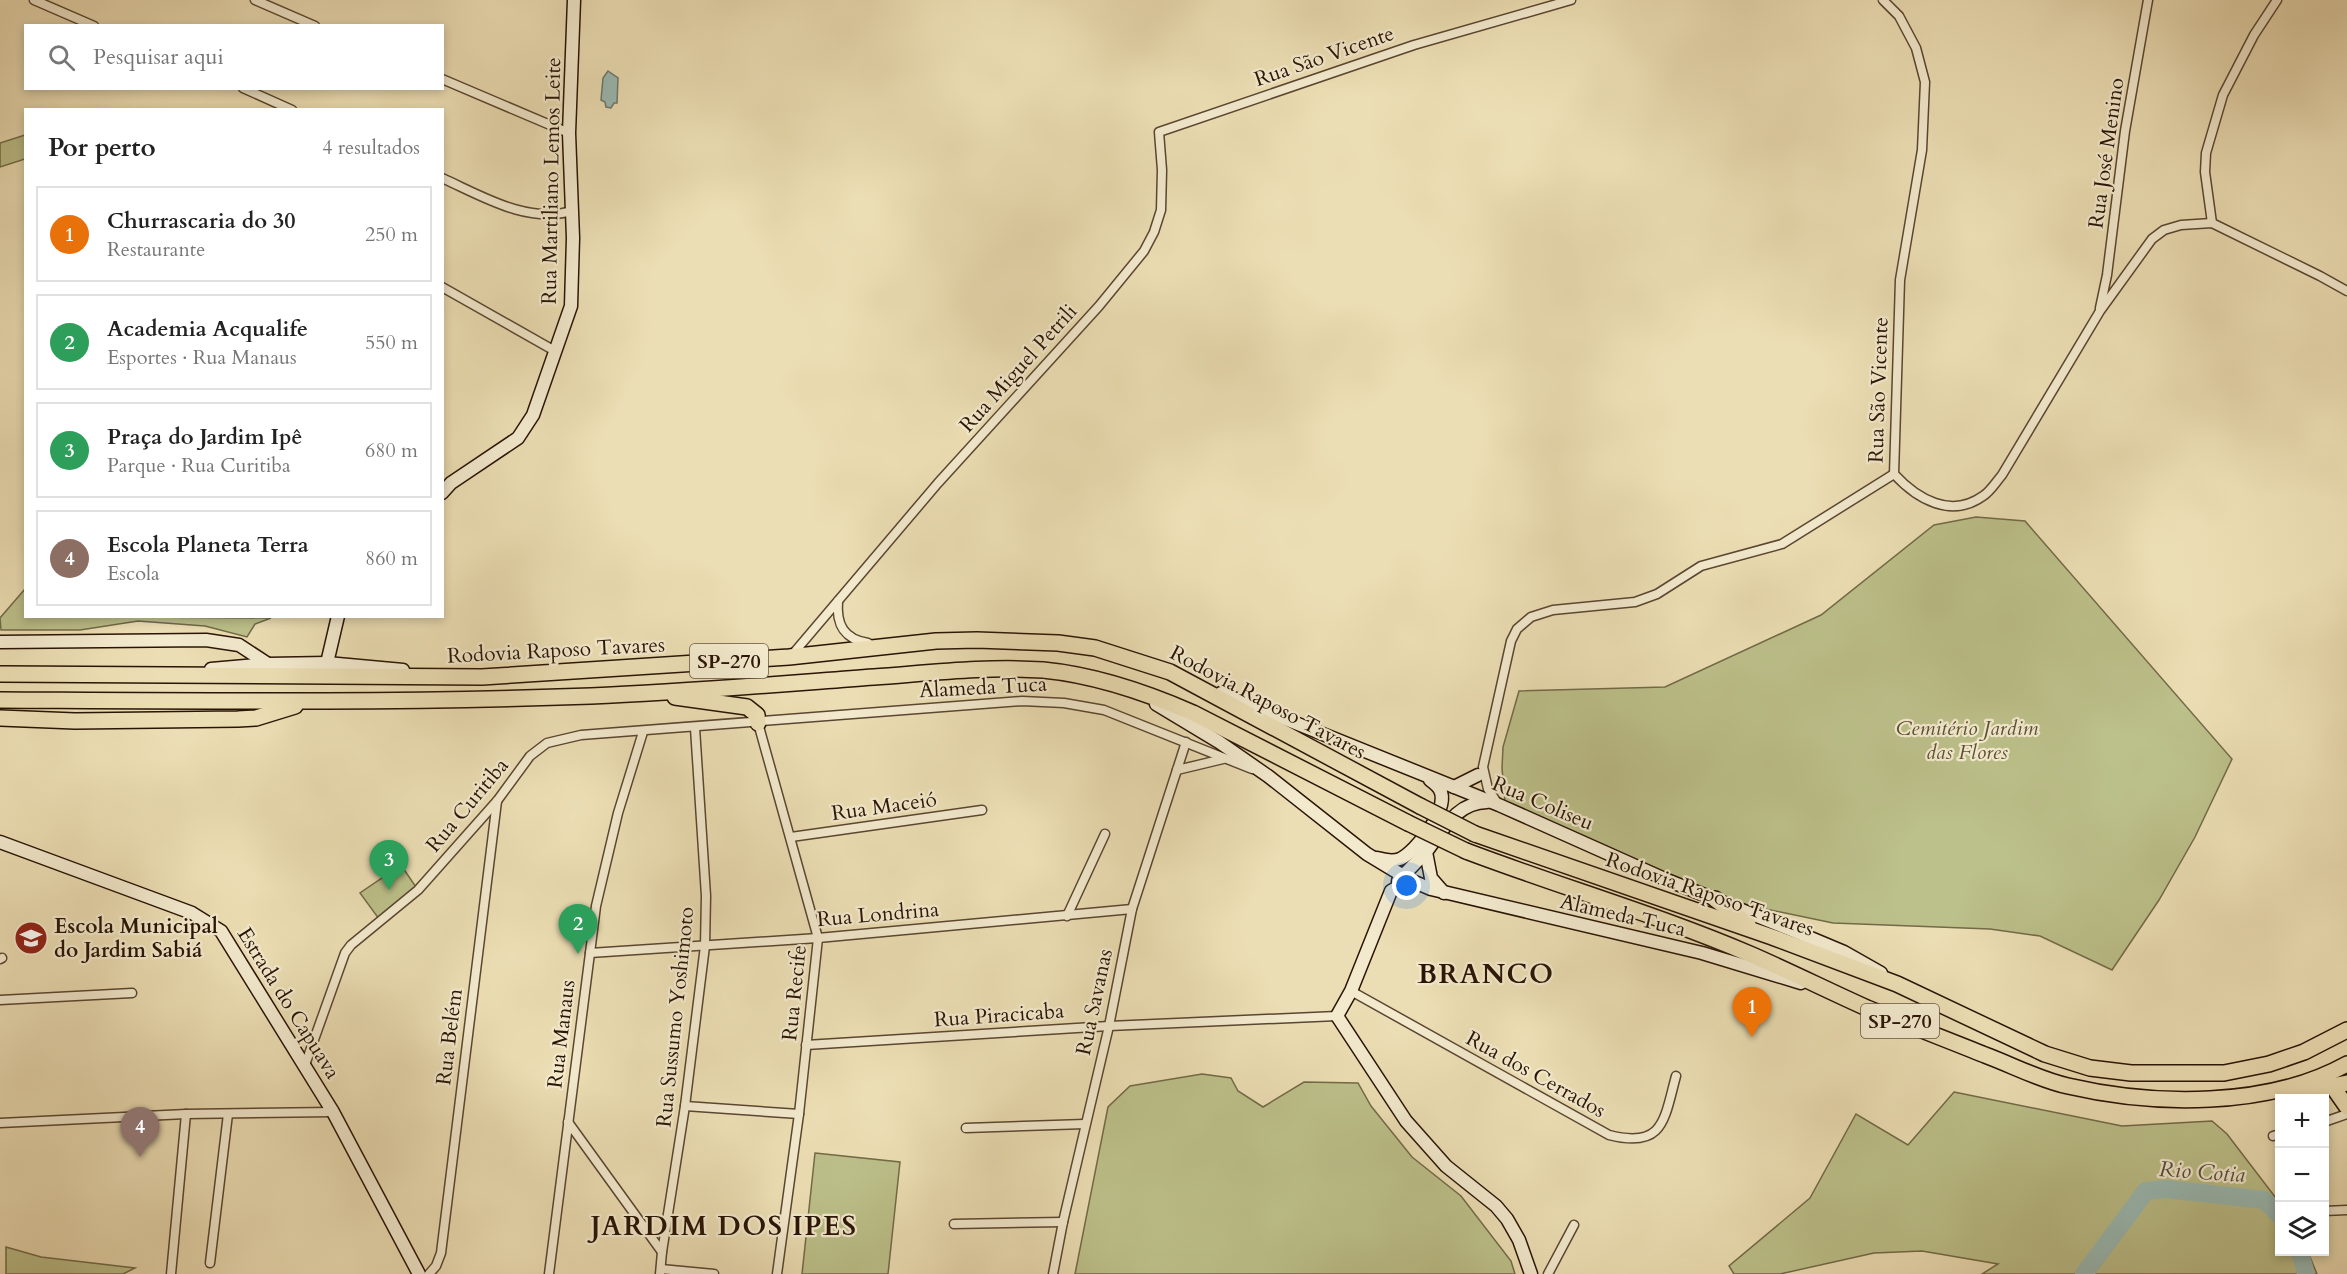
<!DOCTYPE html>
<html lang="pt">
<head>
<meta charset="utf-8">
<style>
  body { margin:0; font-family:Cardo,serif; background:#f2f2f2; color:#222 }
  .controls { position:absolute; right:18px; bottom:18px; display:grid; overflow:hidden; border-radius:0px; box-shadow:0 3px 9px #0003 }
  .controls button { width:54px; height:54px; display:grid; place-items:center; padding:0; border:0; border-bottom:2px solid #e0e0e0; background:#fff; color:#222; font:30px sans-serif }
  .you { position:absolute; left:1407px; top:886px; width:21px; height:21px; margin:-15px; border:4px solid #fff; border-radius:50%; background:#1a73e8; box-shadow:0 0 0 9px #1a73e833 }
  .badge { display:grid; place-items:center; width:39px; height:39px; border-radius:50%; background:#1a73e8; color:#fff; font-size:20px; font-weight:700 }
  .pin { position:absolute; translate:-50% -50px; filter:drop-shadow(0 2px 3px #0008) }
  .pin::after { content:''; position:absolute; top:32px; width:21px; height:18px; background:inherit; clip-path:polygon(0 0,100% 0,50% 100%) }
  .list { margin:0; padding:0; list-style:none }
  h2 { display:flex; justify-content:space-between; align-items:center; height:78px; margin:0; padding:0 24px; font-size:26px }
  h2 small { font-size:20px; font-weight:400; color:#767676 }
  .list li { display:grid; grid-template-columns:39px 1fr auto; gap:18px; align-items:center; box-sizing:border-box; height:96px; margin:0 12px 12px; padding:0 12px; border:2px solid #e0e0e0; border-radius:0px }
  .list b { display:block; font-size:22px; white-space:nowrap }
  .list p { margin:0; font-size:20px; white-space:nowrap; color:#767676 }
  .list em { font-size:20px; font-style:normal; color:#767676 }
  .icon { flex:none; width:33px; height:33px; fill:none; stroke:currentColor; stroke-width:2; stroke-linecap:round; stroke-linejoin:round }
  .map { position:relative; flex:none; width:2347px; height:1274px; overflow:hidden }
  .search { position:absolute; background:#fff; box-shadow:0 3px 9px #0003; left:24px; top:24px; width:420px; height:66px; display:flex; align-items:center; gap:15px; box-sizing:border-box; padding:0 21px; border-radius:0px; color:#767676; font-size:22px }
  .panel { position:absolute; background:#fff; box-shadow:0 3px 9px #0003; left:24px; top:108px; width:420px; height:510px; border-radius:0px }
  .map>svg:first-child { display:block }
  .green { fill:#bcc08a; stroke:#726a48; stroke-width:1.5 }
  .water { fill:#9abbb5; stroke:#6d786f; stroke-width:1.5 }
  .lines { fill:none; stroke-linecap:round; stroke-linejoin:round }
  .river { stroke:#9abbb5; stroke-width:18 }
  .street-casing { stroke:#5a4631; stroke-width:11 }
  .secondary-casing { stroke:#291405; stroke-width:15 }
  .highway-casing { stroke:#291405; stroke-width:18 }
  .street { stroke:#f3eace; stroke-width:8 }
  .secondary { stroke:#f3eace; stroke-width:12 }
  .highway { stroke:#ecdeb4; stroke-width:15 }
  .highway-bridge-casing { stroke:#291405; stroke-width:18; stroke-linecap:butt }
  .highway-bridge { stroke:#ecdeb4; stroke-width:15 }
  .labels { text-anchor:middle; stroke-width:4.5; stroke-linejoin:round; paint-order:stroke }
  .shield { fill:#f3eace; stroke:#665441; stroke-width:1.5 }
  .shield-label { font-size:20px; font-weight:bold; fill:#291405 }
  .street-label { font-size:21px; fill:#291405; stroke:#f3eace }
  .park-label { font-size:21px; font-style:italic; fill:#5c5034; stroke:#f3eace }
  .poi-label { font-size:21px; font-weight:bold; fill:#291405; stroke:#f3eace; text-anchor:start }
  .water-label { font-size:22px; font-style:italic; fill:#514e43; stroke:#f3eace }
  .district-label { font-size:27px; font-weight:bold; letter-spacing:1.5px; fill:#291405; stroke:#f3eace }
</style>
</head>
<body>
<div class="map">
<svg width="2347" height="1274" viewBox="0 0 2347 1274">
  <rect width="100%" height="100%" fill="#ecdeb4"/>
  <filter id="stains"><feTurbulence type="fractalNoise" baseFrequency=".00333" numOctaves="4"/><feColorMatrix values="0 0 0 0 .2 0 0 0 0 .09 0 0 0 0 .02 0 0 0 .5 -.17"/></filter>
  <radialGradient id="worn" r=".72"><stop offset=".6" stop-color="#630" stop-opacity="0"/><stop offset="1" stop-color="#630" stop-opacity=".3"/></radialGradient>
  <g class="green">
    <polygon points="25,135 25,159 0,167 0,143"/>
    <polygon points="1976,517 2025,521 2232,759 2195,837 2159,900 2112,970 2040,936 1990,929 1833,923 1727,901 1505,803 1502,768 1503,747 1519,691 1665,687 1821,615 1934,525"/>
    <polygon points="25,589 26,616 271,618 255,624 247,637 205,626 138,621 80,630 1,630 0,618"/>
    <polygon points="401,865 416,887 379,919 360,893"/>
    <polygon points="1202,1074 1231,1078 1238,1091 1263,1107 1304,1082 1358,1083 1371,1106 1412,1157 1461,1196 1511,1261 1515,1274 1075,1274 1108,1107 1130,1086"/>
    <polygon points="1954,1092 2122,1126 2212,1121 2227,1134 2279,1202 2280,1252 2308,1252 2317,1274 1982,1274 1998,1264 1922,1251 1874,1253 1780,1274 1734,1274 1729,1266 1810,1198 1856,1114 1908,1145"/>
    <polygon points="815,1153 900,1162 888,1274 802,1274"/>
    <polygon points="6,1247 41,1257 135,1268 123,1274 6,1274"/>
  </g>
  <polygon class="water" points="608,71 618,78 617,103 614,103 611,108 606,107 605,102 601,100 603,78"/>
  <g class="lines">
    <g class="river">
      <polyline points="2300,1252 2306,1274"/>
      <polyline points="2084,1274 2146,1191 2166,1189 2264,1200 2280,1216"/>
    </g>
    <g class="street-casing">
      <g id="street">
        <polyline points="34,0 94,26"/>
        <polyline points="255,0 315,26"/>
        <path d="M1883 0 1899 16 1916 48 1925 82 1922 150 1900 280 1894 474C1917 499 1951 519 1983 496 1990 492 1996 482 2002 475L2100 311 2152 239 2164 230 2181 225 2212 223 2320 276 2347 291"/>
        <polyline points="442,79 569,133"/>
        <polyline points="243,88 292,110"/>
        <path d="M442 178C482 196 527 224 572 211"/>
        <polyline points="2212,223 2205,172 2206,153 2223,95 2254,35 2277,0"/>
        <polyline points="442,287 555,351"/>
        <polyline points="2100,308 2107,275 2125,131 2148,0"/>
        <path d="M838 601C836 625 844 639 868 643"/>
        <polyline points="792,655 938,483 1099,306 1144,251 1154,232 1161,210 1162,170 1159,132 1414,45 1571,0"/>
        <polyline points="758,723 818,938 799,1114 777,1274"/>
        <polyline points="1177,770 1223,759"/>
        <polyline points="1498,804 1488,789 1483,767 1511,641 1517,629 1531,617 1553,610 1635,602 1657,594 1701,566 1782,544 1894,474"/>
        <polyline points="791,837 982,810"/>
        <polyline points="1067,916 1105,834"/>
        <polyline points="590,953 818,938 1132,909"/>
        <polyline points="0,959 2,958"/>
        <path d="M1351 991 1609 1135C1664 1149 1664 1120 1676 1076"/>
        <polyline points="0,1000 132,993"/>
        <polyline points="806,1045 1109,1026 1337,1016"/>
        <polyline points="305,1065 345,953 351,945 418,890 497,801 530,756 547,743 581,735 1022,701 1064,703 1104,710 1252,769"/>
        <polyline points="685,1106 799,1114"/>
        <polyline points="568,1122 662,1252"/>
        <polyline points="2324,1122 2347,1114"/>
        <polyline points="0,1123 186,1114 333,1112"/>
        <polyline points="966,1128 1085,1124"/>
        <polyline points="2273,1136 2280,1134"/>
        <polyline points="2324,1211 2347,1210"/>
        <polyline points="954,1224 1063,1222"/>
        <polyline points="210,1263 228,1114"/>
        <polyline points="661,1269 714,1274"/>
        <polyline points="171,1274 186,1114"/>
        <polyline points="429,1274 436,1266 441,1253 497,801"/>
        <polyline points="549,1274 596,906 618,813 643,732"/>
        <polyline points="660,1274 662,1252 685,1106 705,946 706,896 695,728"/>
        <polyline points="1053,1274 1063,1222 1109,1026 1132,909 1186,742"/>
        <polyline points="1548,1274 1574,1225"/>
      </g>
    </g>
    <g class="secondary-casing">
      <g id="secondary">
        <polyline points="442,493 451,483 518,438 533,415 571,306 573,238 569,133 574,0"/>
        <polyline points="0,642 206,640 239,645 268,664"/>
        <polyline points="327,663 338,616"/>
        <polyline points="211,669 268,664 327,663 403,670"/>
        <polyline points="1221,693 1499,805 1667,880 1794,931 1844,952 1881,973"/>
        <polyline points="1156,704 1219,742 1268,776 1367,854 1410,880 1431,889 1702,953 1801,983"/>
        <polyline points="1454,787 1478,775"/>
        <polyline points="0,842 192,913 221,931 333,1112 419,1274"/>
        <path d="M1377 858C1384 860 1392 862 1400 859 1416 852 1450 808 1440 790 1438 786 1434 783 1430 780"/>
        <polyline points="1410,880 1391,891 1351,991 1337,1016 1406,1121 1446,1166 1496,1206 1507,1219 1519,1240 1531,1274"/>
        <polyline points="1398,881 1426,852"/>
        <path d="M1444 893 1431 878 1426 852C1443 830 1457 802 1487 802"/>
      </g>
    </g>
    <g class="highway-casing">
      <g id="highway">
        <polyline points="0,674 482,677 789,657 936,641 977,640 1058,643 1095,648 1170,672 1420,806"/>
        <polyline points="675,697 747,707 757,715 758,723"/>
        <path d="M0 700C197 701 394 703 591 696 686 692 780 684 874 677 930 673 987 666 1043 670 1095 675 1145 692 1193 713L1408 823"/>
        <polyline points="0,718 75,721 238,719 256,718 295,706"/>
        <polyline points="1475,834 1772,937 1897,984 2045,1054 2090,1068 2131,1073 2224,1073 2269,1064 2304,1052 2347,1030"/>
        <path d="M1466 851C1561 887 1659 915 1752 955 1791 972 1829 991 1867 1008 1906 1024 1945 1039 1985 1055 2012 1065 2040 1080 2068 1086 2154 1106 2268 1108 2347 1064"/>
        <polyline points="1715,899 1748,924"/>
        <polyline points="2333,1087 2347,1107"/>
        <polyline points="2295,1093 2347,1083"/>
      </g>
    </g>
    <use href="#street" class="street"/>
    <use href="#secondary" class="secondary"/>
    <use href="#highway" class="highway"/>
    <g class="highway-bridge-casing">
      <g id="highway-bridge">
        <polyline points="1420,806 1475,834"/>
        <polyline points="1408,823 1466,851"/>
      </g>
    </g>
    <use href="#highway-bridge" class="highway-bridge"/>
  </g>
  <defs>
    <g id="school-disc" transform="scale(1.725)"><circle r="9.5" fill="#8f2418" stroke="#f3eace"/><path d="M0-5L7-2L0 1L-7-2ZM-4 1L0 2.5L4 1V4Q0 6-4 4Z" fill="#fff"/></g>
  </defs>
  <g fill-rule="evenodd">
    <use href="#school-disc" x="31" y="938"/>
  </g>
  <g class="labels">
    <g class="shield">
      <rect x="690" y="644" width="78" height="34" rx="4.5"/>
      <rect x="1861" y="1004" width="78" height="34" rx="4.5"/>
    </g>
    <g class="shield-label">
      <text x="729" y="668">SP-270</text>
      <text x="1900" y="1028">SP-270</text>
    </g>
    <g class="street-label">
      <text transform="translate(1324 56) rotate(-19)" y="7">Rua São Vicente</text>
      <text transform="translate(2106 153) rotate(-82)" y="7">Rua José Menino</text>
      <text transform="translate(551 181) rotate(-89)" y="7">Rua Martiliano Lemos Leite</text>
      <text transform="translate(1018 368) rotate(-48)" y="7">Rua Miguel Petrili</text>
      <text transform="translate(1878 390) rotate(-88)" y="7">Rua São Vicente</text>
      <text transform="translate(556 650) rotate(-3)" y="7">Rodovia Raposo Tavares</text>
      <text transform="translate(983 687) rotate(-3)" y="7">Alameda Tuca</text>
      <text transform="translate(1268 702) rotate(28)" y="7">Rodovia Raposo Tavares</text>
      <text transform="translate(1543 803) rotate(23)" y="7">Rua Coliseu</text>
      <text transform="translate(467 805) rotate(-50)" y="7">Rua Curitiba</text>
      <text transform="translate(884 806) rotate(-8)" y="7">Rua Maceió</text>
      <text transform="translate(1710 894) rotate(19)" y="7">Rodovia Raposo Tavares</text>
      <text transform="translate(878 914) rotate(-5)" y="7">Rua Londrina</text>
      <text transform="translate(1623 915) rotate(13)" y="7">Alameda Tuca</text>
      <text transform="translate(794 993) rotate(-84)" y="7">Rua Recife</text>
      <text transform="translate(1094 1002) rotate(-78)" y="7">Rua Savanas</text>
      <text transform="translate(289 1003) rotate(58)" y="7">Estrada do Capuava</text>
      <text transform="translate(999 1015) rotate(-4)" y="7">Rua Piracicaba</text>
      <text transform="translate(675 1017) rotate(-84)" y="7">Rua Sussumo Yoshimoto</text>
      <text transform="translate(561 1034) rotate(-83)" y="7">Rua Manaus</text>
      <text transform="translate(449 1037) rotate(-83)" y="7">Rua Belém</text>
      <text transform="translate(1536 1074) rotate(29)" y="7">Rua dos Cerrados</text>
    </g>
    <g class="park-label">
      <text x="1967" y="735">Cemitério Jardim<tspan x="1967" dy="24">das Flores</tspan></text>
    </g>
    <g class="poi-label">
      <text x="54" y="933">Escola Municipal<tspan x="54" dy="24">do Jardim Sabiá</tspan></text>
    </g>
    <g class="water-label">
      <text transform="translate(2202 1171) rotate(4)" y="8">Rio Cotia</text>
    </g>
    <g class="district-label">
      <text x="1486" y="983">BRANCO</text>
      <text x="724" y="1235">JARDIM DOS IPES</text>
    </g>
  </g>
  <rect width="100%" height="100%" filter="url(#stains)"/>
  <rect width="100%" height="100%" fill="url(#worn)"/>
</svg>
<div class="controls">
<button>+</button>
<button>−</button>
<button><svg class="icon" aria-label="layers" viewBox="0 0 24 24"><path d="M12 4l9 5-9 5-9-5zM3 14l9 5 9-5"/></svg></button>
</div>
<div class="you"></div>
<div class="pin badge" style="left:1752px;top:1037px;background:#e8710a">1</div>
<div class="pin badge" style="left:578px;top:954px;background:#2e9e5b">2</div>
<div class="pin badge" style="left:389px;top:890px;background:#2e9e5b">3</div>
<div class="pin badge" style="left:140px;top:1157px;background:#8d6e63">4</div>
<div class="search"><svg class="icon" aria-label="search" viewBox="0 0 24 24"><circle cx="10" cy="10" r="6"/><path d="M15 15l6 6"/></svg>Pesquisar aqui</div>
<section class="panel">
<h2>Por perto<small>4 resultados</small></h2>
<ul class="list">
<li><span class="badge" style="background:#e8710a">1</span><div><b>Churrascaria do 30</b><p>Restaurante</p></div><em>250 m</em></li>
<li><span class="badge" style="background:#2e9e5b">2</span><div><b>Academia Acqualife</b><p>Esportes · Rua Manaus</p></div><em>550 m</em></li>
<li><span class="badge" style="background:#2e9e5b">3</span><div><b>Praça do Jardim Ipê</b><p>Parque · Rua Curitiba</p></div><em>680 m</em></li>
<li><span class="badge" style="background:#8d6e63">4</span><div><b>Escola Planeta Terra</b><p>Escola</p></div><em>860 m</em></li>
</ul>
</section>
</div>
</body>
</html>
